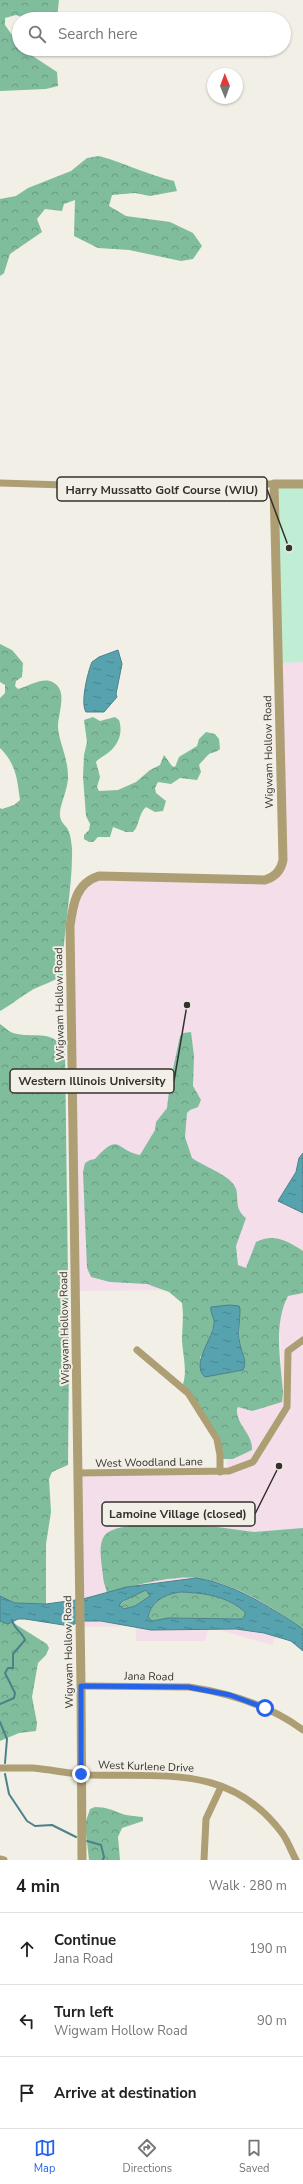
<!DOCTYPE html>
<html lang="en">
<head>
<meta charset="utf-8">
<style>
  body { margin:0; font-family:"Nunito Sans",sans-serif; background:#f2f2f2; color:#222 }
  .compass { position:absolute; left:207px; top:68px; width:36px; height:36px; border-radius:50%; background:#fff; box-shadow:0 1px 3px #0004; rotate:359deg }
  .stop { position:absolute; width:12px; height:12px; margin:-9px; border:3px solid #2563eb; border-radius:50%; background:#fff }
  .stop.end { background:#2563eb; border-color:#fff; box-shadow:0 1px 4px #0008 }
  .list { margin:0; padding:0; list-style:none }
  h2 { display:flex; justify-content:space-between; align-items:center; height:52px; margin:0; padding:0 16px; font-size:17px }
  h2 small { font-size:13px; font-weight:400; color:#767676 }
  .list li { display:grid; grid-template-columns:26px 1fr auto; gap:12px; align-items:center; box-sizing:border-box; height:72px; padding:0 16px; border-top:1px solid #e0e0e0 }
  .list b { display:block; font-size:15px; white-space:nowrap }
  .list p { margin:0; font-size:13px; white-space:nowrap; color:#767676 }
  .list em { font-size:13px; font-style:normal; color:#767676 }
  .icon { flex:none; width:22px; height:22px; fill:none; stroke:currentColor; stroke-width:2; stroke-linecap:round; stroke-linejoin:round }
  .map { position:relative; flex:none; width:303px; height:1860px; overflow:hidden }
  .search { position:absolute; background:#fff; box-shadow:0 1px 3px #0004; left:12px; right:12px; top:12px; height:44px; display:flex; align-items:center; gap:10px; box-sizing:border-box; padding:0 14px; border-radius:22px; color:#767676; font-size:15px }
  .sheet { height:268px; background:#fff }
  nav { display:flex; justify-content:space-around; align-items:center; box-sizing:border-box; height:56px; border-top:1px solid #e0e0e0; background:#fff; font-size:11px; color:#767676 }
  nav a { display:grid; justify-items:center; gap:2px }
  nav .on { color:#2563eb }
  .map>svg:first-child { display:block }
  .education { fill:#f4deea }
  .grass { fill:#c0eed5 }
  .forest { fill:url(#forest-crowns); fill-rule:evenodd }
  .water { fill:url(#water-ripples); stroke:#4c8189; fill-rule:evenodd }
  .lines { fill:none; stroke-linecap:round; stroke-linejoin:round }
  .stream { stroke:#4c8189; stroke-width:2 }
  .minor { stroke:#ae9e73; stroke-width:7 }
  .tertiary { stroke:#ae9e73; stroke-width:9 }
  .route { stroke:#2563eb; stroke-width:5 }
  .labels { text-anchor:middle; stroke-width:4; stroke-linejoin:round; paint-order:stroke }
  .street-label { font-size:11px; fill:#34322f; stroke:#f2efe6 }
  .leader { fill:none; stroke:#34322f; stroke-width:1.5 }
  .callout-dot { fill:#34322f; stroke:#f2efe6; stroke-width:1.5 }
  .callout { fill:#f2efe6; stroke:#34322f; stroke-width:1.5 }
  .callout-label { font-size:12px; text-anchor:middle; font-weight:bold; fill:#34322f }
</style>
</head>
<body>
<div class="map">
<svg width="303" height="1860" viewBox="0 0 303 1860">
  <defs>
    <pattern id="forest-crowns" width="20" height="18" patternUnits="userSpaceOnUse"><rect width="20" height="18" fill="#80bd9d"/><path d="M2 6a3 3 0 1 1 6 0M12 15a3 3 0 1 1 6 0" fill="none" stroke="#6a9a80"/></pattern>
    <pattern id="water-ripples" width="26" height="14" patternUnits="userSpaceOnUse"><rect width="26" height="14" fill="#56a3af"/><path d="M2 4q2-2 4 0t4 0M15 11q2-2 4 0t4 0" fill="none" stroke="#48858f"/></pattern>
  </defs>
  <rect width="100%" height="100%" fill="#f2efe6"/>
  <polygon class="education" points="274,484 303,484 303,1636 282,1624 272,1645 209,1627 205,1641 136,1641 136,1626 81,1627 78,1473 227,1471 227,1443 200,1401 282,1400 279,1289 75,1291 72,1084 75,901 93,878 265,880 280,869"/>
  <polygon class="grass" points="274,484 303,484 303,662 278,663"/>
  <g class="forest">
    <polygon points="0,0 59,0 57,19 27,19 16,15 5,18 5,25 19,45 19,49 22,49 57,72 58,86 46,89 0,91"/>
    <path d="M99 156C125 163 148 175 174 181L177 191 150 196 135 193 112 195 109 206 126 216 170 222 193 233 202 246 193 259 181 261 129 250 98 248 74 236 75 200 64 204 62 211 45 209 37 219 42 232 10 254 4 273 0 276V199L16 196 28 188 71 171 87 158Z"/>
    <path d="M0 644 12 650 23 663 22 677 16 681 15 686 18 689C30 686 49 672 59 688 65 698 58 715 58 727 59 743 68 757 68 777 68 790 59 806 60 815 60 821 64 824 67 828 71 835 71 841 72 848 73 891 62 933 63 975 52 983 39 985 29 992 19 998 11 1005 0 1011V808L2 809 14 805 20 800C17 778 16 764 0 748V698L5 693V685L0 682Z"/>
    <path d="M93 717 100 721 115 717 119 720C123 732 119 744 109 752 105 756 100 757 96 762L100 777 97 787 99 791 118 790 136 782 150 770 160 765 164 755 172 766 175 767 179 757 197 746 199 739 206 732 215 734 219 739 220 749C216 753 211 752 208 755 205 758 201 762 199 765L201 772 197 780 180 778 171 784 158 782 155 788 156 793 166 801 163 811 155 812 146 807C138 814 140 825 133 832H126L113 827 110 837H98L93 842H89L84 839V835L89 830 90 824 86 816 83 777 84 755 87 742 84 720Z"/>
    <path d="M0 1024C4 1026 7 1031 13 1033 34 1039 49 1028 65 1049L69 1359 68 1465 52 1472 49 1479 51 1512 46 1544V1604L15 1603 0 1596Z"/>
    <path d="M191 1032 194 1056 193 1086 201 1100 198 1107 190 1110 187 1113 185 1137 192 1158C203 1166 227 1174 234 1185 241 1195 232 1207 246 1218L236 1246 238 1265 246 1268 256 1242C274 1233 287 1241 303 1251V1293L288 1296C273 1324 281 1363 283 1393L282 1402 252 1411 238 1407 237 1409C236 1425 253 1434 252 1450L233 1459H221L219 1447 182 1387C188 1372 183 1357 182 1341 182 1328 184 1316 182 1303L169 1292 147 1284 110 1282 91 1277 87 1268 83 1172 85 1163 90 1160 95 1159C120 1131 116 1151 140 1155L155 1130 156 1122 167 1108 170 1083 180 1036 183 1033ZM239 1306 240 1344 245 1363 238 1371 208 1376 200 1357 205 1352 214 1323 213 1318Z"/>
    <path d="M167 1524 217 1527 254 1532 303 1528V1630C274 1607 234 1583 197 1578 172 1575 130 1586 107 1594 106 1587 103 1582 103 1576 102 1565 98 1548 103 1538 109 1523 152 1525 167 1524Z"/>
    <polygon points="146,1590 150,1596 135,1606 124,1609 119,1605 127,1599"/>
    <path d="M181 1592C205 1593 227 1596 245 1612V1615L242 1619 168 1618 152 1621 148 1618C152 1600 166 1594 181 1592Z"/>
    <polygon points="0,1621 8,1624 12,1622 47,1644 49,1648 46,1655 38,1663 32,1697 37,1723 36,1731 19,1733 0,1741"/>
    <path d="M95 1807C106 1807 112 1810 120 1813 126 1816 136 1816 143 1817V1821L122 1828 118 1837 120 1860H89L85 1824 90 1809Z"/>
  </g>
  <g class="water">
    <path d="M118 650 122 664 116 694 117 697 104 712H86C80 703 88 671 92 662L99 657Z"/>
    <polygon points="303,1153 303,1213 278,1201 296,1172 299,1158"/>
    <path d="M229 1305 239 1306 240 1309C240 1321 237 1337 241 1348 243 1356 247 1362 243 1370L205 1377C190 1364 214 1338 214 1322 214 1317 210 1313 211 1307Z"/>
    <path d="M196 1578C234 1584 269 1606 300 1627L303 1630V1651L291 1641 264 1633 236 1629 151 1630 101 1621H81L70 1626 25 1619H18L8 1624 0 1621V1596L15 1603 46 1604 83 1599 127 1587ZM146 1590 150 1596 135 1606 124 1609 119 1605 123 1601ZM181 1592C205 1593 227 1596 245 1612V1615L242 1619 168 1618 152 1621 148 1617C152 1600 166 1594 181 1592Z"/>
  </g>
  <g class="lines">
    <g class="stream">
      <path d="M0 1704 14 1698 15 1693 5 1673 8 1668H13V1654L25 1640C22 1632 14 1629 12 1620"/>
      <polyline points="0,1722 7,1739 5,1763"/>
      <polyline points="5,1774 9,1794 27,1821 35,1826 52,1825 76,1837"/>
      <polyline points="87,1841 101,1845 104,1857 103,1860"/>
    </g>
    <g class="minor">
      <polyline points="0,483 65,485 274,484"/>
      <polyline points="137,1350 188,1393 217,1439 220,1455 220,1472"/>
      <polyline points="78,1473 229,1471 253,1462 287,1407 288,1351 303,1340"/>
      <path d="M81 1686 189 1687C229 1693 269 1705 303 1730"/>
      <path d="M0 1768C11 1768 22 1768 33 1768 53 1770 72 1774 91 1775 166 1777 231 1765 282 1833 288 1841 291 1851 296 1860"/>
      <polyline points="0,1859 4,1860"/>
      <polyline points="204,1860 206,1819 221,1787"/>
    </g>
    <path class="tertiary" d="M82 1860 81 1686 70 926C73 904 76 883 99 876L265 880C275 877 281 871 283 860L274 484H303"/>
  </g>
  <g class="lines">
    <polyline class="route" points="81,1774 81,1686 188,1687 230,1695 265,1708"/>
  </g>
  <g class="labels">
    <g class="street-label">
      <text transform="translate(268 752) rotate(-91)" y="4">Wigwam Hollow Road</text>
      <text transform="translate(59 1004) rotate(-91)" y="4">Wigwam Hollow Road</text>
      <text transform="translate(64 1328) rotate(-91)" y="4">Wigwam Hollow Road</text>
      <text transform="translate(149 1462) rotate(-1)" y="4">West Woodland Lane</text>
      <text transform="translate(68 1652) rotate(-91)" y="4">Wigwam Hollow Road</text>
      <text transform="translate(149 1676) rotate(1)" y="4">Jana Road</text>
      <text transform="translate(146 1766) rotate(2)" y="4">West Kurlene Drive</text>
    </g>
  </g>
  <path class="leader" d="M289 548L267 489M187 1005L174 1081M279 1466L255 1514"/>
  <g class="callout-dot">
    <circle cx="289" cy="548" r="4"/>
    <circle cx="187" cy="1005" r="4"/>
    <circle cx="279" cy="1466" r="4"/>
  </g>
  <g class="callout">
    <rect x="57" y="477" width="210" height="24" rx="4"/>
    <rect x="10" y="1069" width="164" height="24" rx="4"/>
    <rect x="102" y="1502" width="153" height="24" rx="4"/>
  </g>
  <g class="callout-label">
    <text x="162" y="494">Harry Mussatto Golf Course (WIU)</text>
    <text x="92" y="1085">Western Illinois University</text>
    <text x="178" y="1518">Lamoine Village (closed)</text>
  </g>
</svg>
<svg class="compass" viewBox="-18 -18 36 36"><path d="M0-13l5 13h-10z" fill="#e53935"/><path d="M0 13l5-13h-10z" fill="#767676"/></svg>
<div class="stop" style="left:265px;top:1708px"></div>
<div class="stop end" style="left:81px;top:1774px"></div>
<div class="search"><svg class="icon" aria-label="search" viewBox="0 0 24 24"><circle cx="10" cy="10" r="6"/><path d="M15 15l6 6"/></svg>Search here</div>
</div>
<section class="sheet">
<h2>4 min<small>Walk · 280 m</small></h2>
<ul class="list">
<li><svg class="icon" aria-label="ahead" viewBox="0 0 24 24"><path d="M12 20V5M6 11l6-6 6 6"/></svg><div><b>Continue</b><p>Jana Road</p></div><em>190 m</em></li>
<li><svg class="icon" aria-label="left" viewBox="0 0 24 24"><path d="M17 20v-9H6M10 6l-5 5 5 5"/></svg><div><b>Turn left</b><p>Wigwam Hollow Road</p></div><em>90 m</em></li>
<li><svg class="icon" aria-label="arrive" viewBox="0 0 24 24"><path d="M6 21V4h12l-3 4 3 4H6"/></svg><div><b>Arrive at destination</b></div></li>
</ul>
</section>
<nav>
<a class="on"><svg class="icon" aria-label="map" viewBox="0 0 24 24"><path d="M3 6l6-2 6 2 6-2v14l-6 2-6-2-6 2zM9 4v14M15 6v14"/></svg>Map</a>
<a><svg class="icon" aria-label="directions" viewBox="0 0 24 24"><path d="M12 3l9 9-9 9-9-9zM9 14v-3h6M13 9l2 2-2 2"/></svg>Directions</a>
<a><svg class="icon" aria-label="saved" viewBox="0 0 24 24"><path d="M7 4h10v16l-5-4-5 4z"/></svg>Saved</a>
</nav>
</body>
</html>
